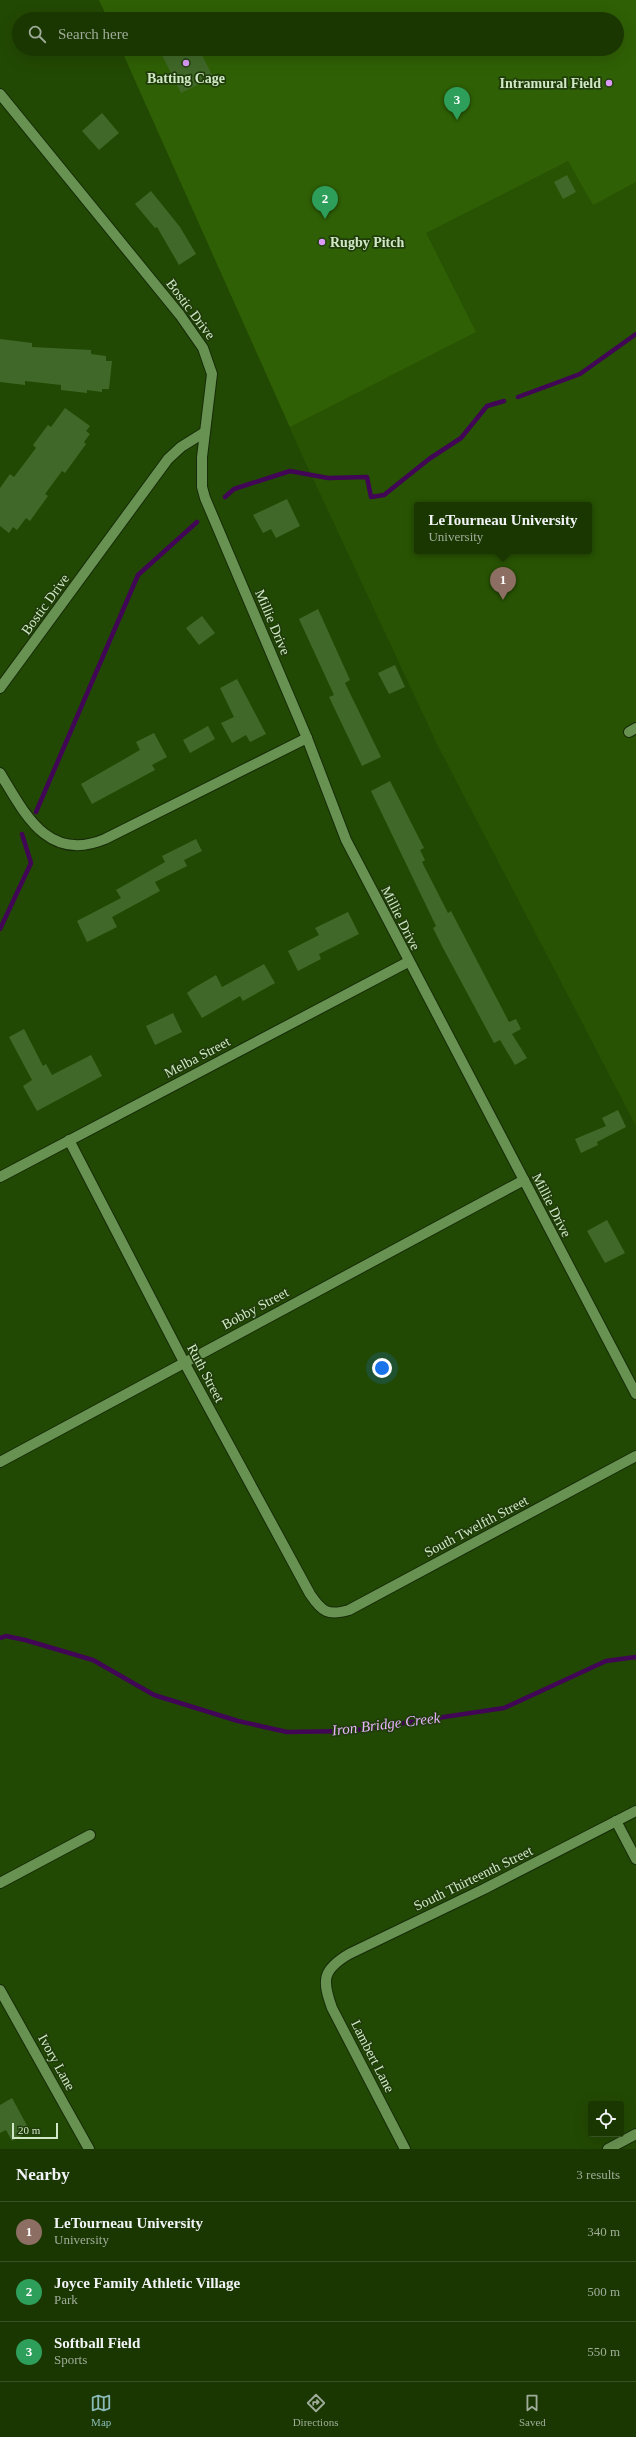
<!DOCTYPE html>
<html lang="en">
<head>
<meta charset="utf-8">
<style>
  body { margin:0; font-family:"Times New Roman",serif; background:#233f0c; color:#f1f3f6 }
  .controls { position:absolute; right:12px; bottom:12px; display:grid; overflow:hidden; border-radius:4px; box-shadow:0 4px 16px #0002 }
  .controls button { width:36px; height:36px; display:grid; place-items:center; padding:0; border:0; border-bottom:1px solid #385124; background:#1a3702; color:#f1f3f6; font:20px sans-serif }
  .scale { position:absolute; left:12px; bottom:10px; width:46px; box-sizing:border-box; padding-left:4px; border:2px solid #d1e8c6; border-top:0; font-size:11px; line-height:14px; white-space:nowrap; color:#d1e8c6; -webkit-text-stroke:3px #1f3c0a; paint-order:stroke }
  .you { position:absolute; left:382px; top:1368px; width:14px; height:14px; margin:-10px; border:3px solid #fff; border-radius:50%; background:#1a73e8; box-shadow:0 0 0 6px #1a73e833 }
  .badge { display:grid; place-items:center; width:26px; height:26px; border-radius:50%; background:#8bbbb9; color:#fff; font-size:13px; font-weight:700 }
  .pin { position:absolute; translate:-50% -33px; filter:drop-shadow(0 1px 2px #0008) }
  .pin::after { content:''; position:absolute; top:21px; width:14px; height:12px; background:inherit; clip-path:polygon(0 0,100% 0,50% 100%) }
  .popup { position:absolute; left:414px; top:502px; width:178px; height:52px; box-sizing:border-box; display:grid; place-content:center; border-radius:4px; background:#1a3702; filter:drop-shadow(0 1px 3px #0005); font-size:13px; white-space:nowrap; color:#9fac99 }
  .popup b { font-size:15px; color:#f1f3f6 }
  .popup::after { content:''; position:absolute; left:50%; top:100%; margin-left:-8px; border:8px solid transparent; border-top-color:#1a3702 }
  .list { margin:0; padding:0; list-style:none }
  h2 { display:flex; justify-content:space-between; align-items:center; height:52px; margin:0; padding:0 16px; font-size:17px }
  h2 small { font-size:13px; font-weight:400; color:#9fac99 }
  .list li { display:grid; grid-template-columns:26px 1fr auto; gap:12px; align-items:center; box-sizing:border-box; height:60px; padding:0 16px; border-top:1px solid #385124 }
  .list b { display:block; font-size:15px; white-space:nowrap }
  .list p { margin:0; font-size:13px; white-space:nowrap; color:#9fac99 }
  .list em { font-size:13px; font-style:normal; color:#9fac99 }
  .icon { flex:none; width:22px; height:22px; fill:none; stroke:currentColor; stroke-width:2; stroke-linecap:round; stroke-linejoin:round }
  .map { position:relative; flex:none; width:636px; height:2149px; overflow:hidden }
  .search { position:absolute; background:#1a3702; box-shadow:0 4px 16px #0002; left:12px; right:12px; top:12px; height:44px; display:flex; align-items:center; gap:10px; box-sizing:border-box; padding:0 14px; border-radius:22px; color:#9fac99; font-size:15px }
  .sheet { height:232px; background:#1a3702 }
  nav { display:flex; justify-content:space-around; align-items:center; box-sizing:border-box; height:56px; border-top:1px solid #385124; background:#1a3702; font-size:11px; color:#9fac99 }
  nav a { display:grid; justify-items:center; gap:2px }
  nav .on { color:#8bbbb9 }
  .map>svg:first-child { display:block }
  .built { fill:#285303; fill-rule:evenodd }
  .green { fill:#2f6005 }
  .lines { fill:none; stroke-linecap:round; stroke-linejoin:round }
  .stream { stroke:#410655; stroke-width:4.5 }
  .building { fill:#406828 }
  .minor-casing { stroke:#162b09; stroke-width:12 }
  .minor { stroke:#689251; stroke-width:10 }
  .poi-dot { fill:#da9af6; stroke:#1f3c0a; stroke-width:1.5 }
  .labels { text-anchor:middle; stroke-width:3.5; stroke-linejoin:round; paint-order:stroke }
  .poi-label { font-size:14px; font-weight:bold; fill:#d1e8c6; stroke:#1f3c0a }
  .street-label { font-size:14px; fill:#d1e8c6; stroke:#1f3c0a }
  .water-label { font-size:15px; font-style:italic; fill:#e7b3fe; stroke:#1f3c0a }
</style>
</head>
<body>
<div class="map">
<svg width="636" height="2149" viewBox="0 0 636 2149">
  <rect width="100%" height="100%" fill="#224903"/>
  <path class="built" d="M99 0H636V1126L438 746 302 455 121 49H617V19H108ZM417 505H589V551H417Z"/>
  <polygon class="green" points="99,0 636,0 636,182 593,205 568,161 426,233 476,332 290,427 121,49 617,49 617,19 108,19"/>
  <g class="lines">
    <g class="stream">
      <polyline points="518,397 580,374 636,334"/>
      <polyline points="225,497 234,489 290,471 328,478 367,477 371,497 384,495 429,459 461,438 487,406 504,401"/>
      <polyline points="36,812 138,575 197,522"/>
      <polyline points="0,929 31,863 22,834"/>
      <polyline points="0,1638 6,1636 25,1640 93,1660 154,1695 238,1721 287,1732 350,1731 504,1708 606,1661 636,1657"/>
    </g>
  </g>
  <g class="building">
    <polygon points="159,49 199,49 213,77 181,93"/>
    <polygon points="102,113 119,133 99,150 82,131"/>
    <polygon points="567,175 576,192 563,199 554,182"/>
    <polygon points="151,191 180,227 196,254 179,265 157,227 155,228 135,204"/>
    <polygon points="0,339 32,343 32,347 91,350 91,354 106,356 106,361 112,361 109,389 102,389 102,392 87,390 87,393 61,390 61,385 25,381 25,385 0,382"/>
    <polygon points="65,408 90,426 86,431 90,434 84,442 86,444 65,473 62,471 45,494 48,496 30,521 26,518 17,530 13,527 9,533 0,526 0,488 10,474 14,477 36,448 33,445 48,425 51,427"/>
    <polygon points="287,499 300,526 276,538 271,529 263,533 253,515"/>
    <polygon points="318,609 350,680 345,683 381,757 362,766 329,697 334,695 299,619"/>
    <polygon points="202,616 215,633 199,645 186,628"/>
    <polygon points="395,665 405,687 389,694 378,673"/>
    <polygon points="237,679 266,734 250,742 246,735 232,743 221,723 234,717 220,688"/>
    <polygon points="208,726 215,739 190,753 183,740"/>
    <polygon points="154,733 167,757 152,765 155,770 92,804 81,784 140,750 136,742"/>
    <polygon points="390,781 424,848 420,850 425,860 422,862 448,913 451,911 509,1022 516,1019 521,1029 512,1034 527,1058 515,1065 500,1040 494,1043 443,948 433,928 436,926 371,791"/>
    <polygon points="196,839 202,851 184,860 187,866 155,882 160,891 112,917 117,927 87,942 77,921 121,898 116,890 165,862 162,856"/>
    <polygon points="348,912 359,934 319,954 321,959 298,971 288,951 319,935 315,928"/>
    <polygon points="264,964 275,983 243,1001 240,996 202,1018 187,993 192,989 216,975 222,987"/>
    <polygon points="173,1013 182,1032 155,1045 146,1026"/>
    <polygon points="24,1029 43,1066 46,1064 52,1075 91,1055 102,1076 37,1111 23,1086 32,1080 9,1037"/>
    <polygon points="618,1110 626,1127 597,1142 598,1145 581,1153 575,1139 606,1126 602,1118"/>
    <polygon points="607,1220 625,1253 605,1263 587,1231"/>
    <polygon points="12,2098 30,2131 12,2141 6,2130 0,2133 0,2105"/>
  </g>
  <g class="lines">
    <g class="minor-casing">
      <g id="minor">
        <polyline points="0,94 180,315 203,348 212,374 202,457 202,487 205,498 307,738 346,840 636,1394"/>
        <polyline points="0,688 168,459 181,447 205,432"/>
        <polyline points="629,732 636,728"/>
        <path d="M0 773C25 814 48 863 105 839L307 738"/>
        <path d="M69 1140 184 1362 310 1594C322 1612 328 1616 349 1610L636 1456"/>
        <polyline points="0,1177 408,962"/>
        <polyline points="0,1462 524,1180"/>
        <polyline points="616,1821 636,1859"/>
        <polyline points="0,1883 90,1835"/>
        <polyline points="0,1990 89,2149"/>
        <path d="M405 2149 332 2008C322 1980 322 1970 349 1954L484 1889 636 1811"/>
        <polyline points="608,2149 636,2134"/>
      </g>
    </g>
    <use href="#minor" class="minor"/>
  </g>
  <g class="poi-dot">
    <circle cx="186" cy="63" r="4"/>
    <circle cx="609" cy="83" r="4"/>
    <circle cx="322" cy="242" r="4"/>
  </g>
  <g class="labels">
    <g class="poi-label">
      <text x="186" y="83">Batting Cage</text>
      <text x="601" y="88" text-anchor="end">Intramural Field</text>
      <text x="330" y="247" text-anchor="start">Rugby Pitch</text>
    </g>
    <g class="street-label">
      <text transform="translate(191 309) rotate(53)" y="5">Bostic Drive</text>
      <text transform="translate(45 604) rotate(-54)" y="5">Bostic Drive</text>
      <text transform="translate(273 622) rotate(67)" y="5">Millie Drive</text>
      <text transform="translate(401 918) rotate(63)" y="5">Millie Drive</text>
      <text transform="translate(197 1057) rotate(-28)" y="5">Melba Street</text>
      <text transform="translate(552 1205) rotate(63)" y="5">Millie Drive</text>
      <text transform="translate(255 1308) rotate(-28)" y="5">Bobby Street</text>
      <text transform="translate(206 1373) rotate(62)" y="5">Ruth Street</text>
      <text transform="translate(476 1526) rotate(-28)" y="5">South Twelfth Street</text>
      <text transform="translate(473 1878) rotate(-26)" y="5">South Thirteenth Street</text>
      <text transform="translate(373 2056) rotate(63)" y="5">Lambert Lane</text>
      <text transform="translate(57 2062) rotate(61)" y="5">Ivory Lane</text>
    </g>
    <g class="water-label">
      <text transform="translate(386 1724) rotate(-7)" y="5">Iron Bridge Creek</text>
    </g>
  </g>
</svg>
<div class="controls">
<button><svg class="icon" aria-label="locate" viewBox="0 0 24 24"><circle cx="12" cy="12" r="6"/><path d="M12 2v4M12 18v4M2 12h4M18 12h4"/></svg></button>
</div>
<div class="scale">20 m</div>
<div class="you"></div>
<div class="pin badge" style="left:503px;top:600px;background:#8d6e63">1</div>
<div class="popup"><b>LeTourneau University</b>University</div>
<div class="pin badge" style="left:325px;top:219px;background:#2e9e5b">2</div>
<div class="pin badge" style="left:457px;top:120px;background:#2e9e5b">3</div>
<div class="search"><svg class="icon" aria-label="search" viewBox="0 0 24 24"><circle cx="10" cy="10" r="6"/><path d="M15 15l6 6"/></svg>Search here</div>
</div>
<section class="sheet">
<h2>Nearby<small>3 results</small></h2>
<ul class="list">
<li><span class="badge" style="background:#8d6e63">1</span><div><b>LeTourneau University</b><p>University</p></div><em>340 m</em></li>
<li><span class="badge" style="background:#2e9e5b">2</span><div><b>Joyce Family Athletic Village</b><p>Park</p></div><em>500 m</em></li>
<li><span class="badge" style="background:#2e9e5b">3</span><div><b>Softball Field</b><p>Sports</p></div><em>550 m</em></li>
</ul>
</section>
<nav>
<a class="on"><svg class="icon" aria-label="map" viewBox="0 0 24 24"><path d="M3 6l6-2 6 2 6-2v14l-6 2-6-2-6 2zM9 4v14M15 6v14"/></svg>Map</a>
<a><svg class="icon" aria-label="directions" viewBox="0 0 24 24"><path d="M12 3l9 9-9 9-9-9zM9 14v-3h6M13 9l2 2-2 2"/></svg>Directions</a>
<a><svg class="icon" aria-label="saved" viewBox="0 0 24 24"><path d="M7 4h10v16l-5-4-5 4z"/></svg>Saved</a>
</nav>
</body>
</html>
